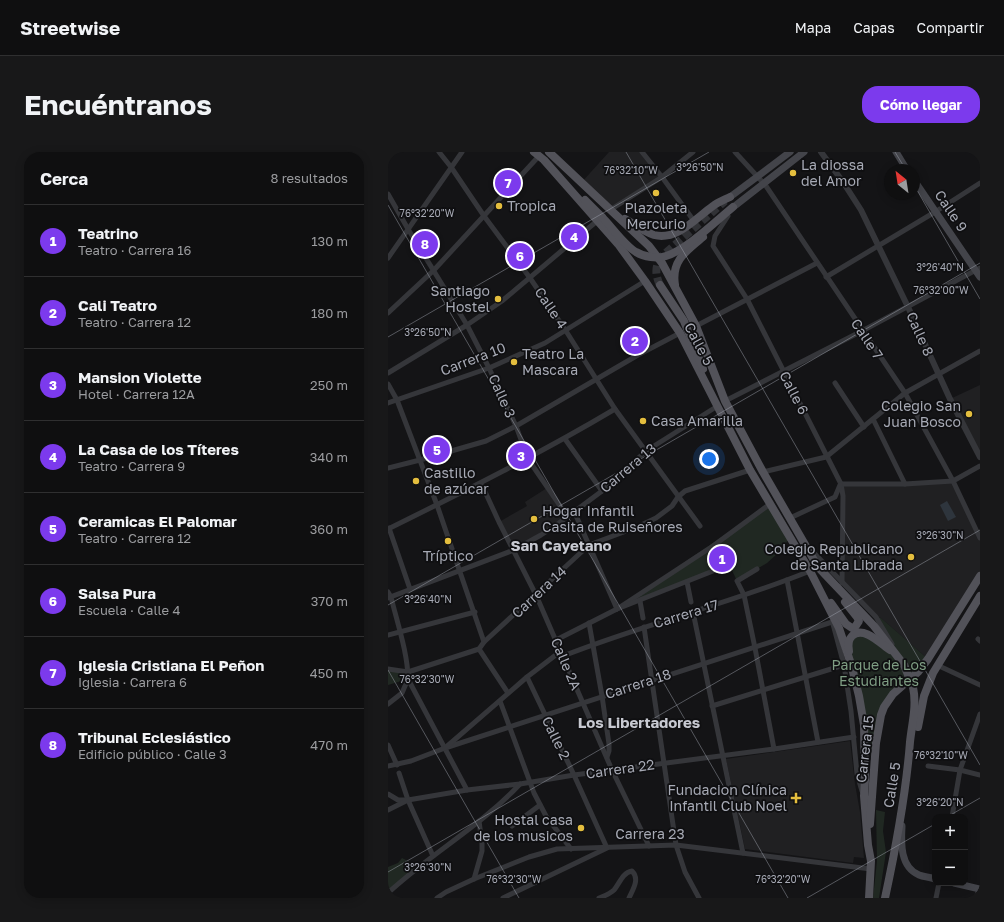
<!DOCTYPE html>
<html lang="es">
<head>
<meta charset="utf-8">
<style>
  body { margin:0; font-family:"Golos Text",sans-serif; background:#181819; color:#f1f3f6 }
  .controls { position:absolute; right:12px; bottom:12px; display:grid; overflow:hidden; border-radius:8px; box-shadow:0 2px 10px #0003 }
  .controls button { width:36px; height:36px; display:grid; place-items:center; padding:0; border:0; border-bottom:1px solid #2f2f30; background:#0f0f10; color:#f1f3f6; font:20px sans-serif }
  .compass { position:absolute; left:496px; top:12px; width:36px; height:36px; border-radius:50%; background:#0f0f10; box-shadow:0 2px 10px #0003; rotate:330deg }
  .you { position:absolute; left:321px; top:307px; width:14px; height:14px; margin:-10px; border:3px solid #fff; border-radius:50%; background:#1a73e8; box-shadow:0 0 0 6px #1a73e833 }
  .badge { display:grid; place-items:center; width:26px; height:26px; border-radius:50%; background:#7c3aed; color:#fff; font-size:13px; font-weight:700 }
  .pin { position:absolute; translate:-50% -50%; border:2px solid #fff; box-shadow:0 1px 4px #0006 }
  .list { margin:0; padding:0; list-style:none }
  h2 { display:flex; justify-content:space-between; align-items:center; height:52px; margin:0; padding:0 16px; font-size:17px }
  h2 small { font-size:13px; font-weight:400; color:#9b9c9f }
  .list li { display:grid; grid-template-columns:26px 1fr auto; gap:12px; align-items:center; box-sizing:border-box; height:72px; padding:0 16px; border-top:1px solid #2f2f30 }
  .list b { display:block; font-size:15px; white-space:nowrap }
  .list p { margin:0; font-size:13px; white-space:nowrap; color:#9b9c9f }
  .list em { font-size:13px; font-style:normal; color:#9b9c9f }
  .map { position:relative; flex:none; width:592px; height:746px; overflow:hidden; border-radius:16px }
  header { display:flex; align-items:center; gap:24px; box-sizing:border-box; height:56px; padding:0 20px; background:#0f0f10; border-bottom:1px solid #2f2f30 }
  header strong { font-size:19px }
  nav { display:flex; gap:22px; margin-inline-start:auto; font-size:14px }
  .intro { display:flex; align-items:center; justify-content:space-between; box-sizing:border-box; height:96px; padding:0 24px }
  h1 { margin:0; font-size:28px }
  .button { padding:10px 18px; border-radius:16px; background:#7c3aed; color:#fff; font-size:14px; font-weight:700 }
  main { display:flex; gap:24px; padding:0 24px }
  aside { flex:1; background:#0f0f10; border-radius:16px; box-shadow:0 2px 10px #0003 }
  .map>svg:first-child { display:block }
  .built { fill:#202022 }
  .green { fill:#202822; fill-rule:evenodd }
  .water { fill:#2e353d }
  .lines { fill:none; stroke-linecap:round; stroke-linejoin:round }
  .primary-tunnel { stroke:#313236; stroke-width:8; stroke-dasharray:8 4; stroke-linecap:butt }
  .minor { stroke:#35363a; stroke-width:5 }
  .tertiary { stroke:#35363a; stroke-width:6 }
  .secondary { stroke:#43444a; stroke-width:7 }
  .primary { stroke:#525259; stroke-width:8 }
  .primary-bridge { stroke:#525259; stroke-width:8 }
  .ticks { fill:none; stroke:#a7aab5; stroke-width:1; stroke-opacity:0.45 }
  .poi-dot { fill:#e4be3e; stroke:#0f0f11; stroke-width:1.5 }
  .labels { text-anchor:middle; stroke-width:3.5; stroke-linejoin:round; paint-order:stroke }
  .poi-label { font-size:14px; fill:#a7aab5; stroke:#0f0f11; text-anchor:start }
  .street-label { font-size:14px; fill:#a7aab5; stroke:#0f0f11 }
  .park-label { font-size:14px; fill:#7f9e84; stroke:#0f0f11 }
  .neighbourhood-label { font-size:15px; font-weight:bold; fill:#c7c9d1; stroke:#0f0f11 }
  .ticks-label { font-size:10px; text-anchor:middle; fill:#a7aab5; stroke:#0f0f11; stroke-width:3.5; stroke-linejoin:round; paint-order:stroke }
</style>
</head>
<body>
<header>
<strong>Streetwise</strong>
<nav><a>Mapa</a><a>Capas</a><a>Compartir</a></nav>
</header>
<div class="intro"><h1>Encuéntranos</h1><a class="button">Cómo llegar</a></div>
<main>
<aside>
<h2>Cerca<small>8 resultados</small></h2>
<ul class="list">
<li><span class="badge">1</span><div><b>Teatrino</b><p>Teatro · Carrera 16</p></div><em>130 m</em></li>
<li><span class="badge">2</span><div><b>Cali Teatro</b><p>Teatro · Carrera 12</p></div><em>180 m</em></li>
<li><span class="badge">3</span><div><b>Mansion Violette</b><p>Hotel · Carrera 12A</p></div><em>250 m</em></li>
<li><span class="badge">4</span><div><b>La Casa de los Títeres</b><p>Teatro · Carrera 9</p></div><em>340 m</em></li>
<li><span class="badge">5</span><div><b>Ceramicas El Palomar</b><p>Teatro · Carrera 12</p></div><em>360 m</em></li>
<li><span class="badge">6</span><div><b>Salsa Pura</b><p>Escuela · Calle 4</p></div><em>370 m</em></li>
<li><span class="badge">7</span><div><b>Iglesia Cristiana El Peñon</b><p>Iglesia · Carrera 6</p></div><em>450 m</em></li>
<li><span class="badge">8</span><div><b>Tribunal Eclesiástico</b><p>Edificio público · Calle 3</p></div><em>470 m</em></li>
</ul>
</aside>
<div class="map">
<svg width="592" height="746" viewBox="0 0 592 746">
  <rect width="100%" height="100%" fill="#141416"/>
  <g class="built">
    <polygon points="221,0 254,0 274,25 222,58 193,31"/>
    <polygon points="592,233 592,305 562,247"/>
    <polygon points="565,329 592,386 592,424 540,507 493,466 488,465 454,431 453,332"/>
    <polygon points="159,336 179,364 126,398 111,370 139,354 137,350"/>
    <polygon points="462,589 467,632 472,660 476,706 466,705 465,711 357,697 338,607"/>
  </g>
  <g class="green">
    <path d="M382 352 402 386 389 402 379 411 349 429 341 412 252 449 247 444ZM333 400 338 401 341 405 340 410 335 413 330 412 327 408 328 403Z"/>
    <polygon points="488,465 493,466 540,507 500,548 483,602 476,592 463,512 462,488 472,481 508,503"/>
    <polygon points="0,517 20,520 20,527 0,533"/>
    <polygon points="488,658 497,660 495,679 498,700 491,746 485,746 489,709"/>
    <polygon points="14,706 24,711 25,719 0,741 0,715 10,711"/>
  </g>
  <polygon class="water" points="559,349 568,365 560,369 552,353"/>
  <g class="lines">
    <path class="primary-tunnel" d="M272 133C267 123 267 114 273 105L337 49"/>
    <g class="minor">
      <polyline points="51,0 63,15 96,64 142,126 178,179 227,257 312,374"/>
      <polyline points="254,0 274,25 306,69"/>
      <polyline points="347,0 378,34 517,241 565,329 592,386"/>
      <polyline points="0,42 20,77 79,173 101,216 128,274 140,307 179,364"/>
      <polyline points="222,58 274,25 305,0"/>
      <polyline points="340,64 327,84 325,94 359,147 453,332 455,344 454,431"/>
      <polyline points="0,106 74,0"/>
      <polyline points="438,125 547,60 592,31"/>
      <polyline points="0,161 46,118 151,4"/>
      <polyline points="308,174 429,111"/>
      <polyline points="0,221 79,173 114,149 209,69"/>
      <polyline points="447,231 476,275"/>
      <polyline points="0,232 9,248 49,353 96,490"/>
      <polyline points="337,249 474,179 592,116"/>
      <polyline points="0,251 101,216 157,191 257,129"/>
      <polyline points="485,267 517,332"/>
      <polyline points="177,287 214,339"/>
      <polyline points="0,316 32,308 98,289 128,274 250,203 292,181"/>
      <polyline points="375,320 438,305 517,241 592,199"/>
      <polyline points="93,331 111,370 148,443 224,618 261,694"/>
      <polyline points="453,332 517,332 565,329 592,314"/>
      <polyline points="186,359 229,457"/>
      <polyline points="402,366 447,345 452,333"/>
      <polyline points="1,376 22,437"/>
      <path d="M0 377C77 339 153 301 227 257"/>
      <polyline points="425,400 488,465 504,492"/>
      <polyline points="369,417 349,429 356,443 367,496 386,597"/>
      <polyline points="399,428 430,590"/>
      <polyline points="299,430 303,450"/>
      <path d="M0 440 3 445C9 470 20 502 20 527L79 638"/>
      <polyline points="0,446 126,398 153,383 167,374 214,339 258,299 328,255"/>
      <polyline points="252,449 255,466"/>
      <polyline points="229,457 325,394 382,352"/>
      <polyline points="305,460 355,701"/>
      <polyline points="201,471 214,544 221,592 221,599 219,605"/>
      <polyline points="445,472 456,513 463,559 469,622 474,639"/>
      <polyline points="256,475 288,693 297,720 311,746"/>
      <polyline points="0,483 87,460"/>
      <polyline points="590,487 592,489"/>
      <polyline points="168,488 229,457 325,419"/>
      <polyline points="91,497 120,541"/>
      <path d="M175 504C256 472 341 452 422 419V422"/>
      <polyline points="549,513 592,533"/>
      <polyline points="0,517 20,520 91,497 96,490 201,393 249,375 268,366 284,354 290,345 297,339 362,318"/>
      <polyline points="112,549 146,641 158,664 183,697"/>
      <polyline points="0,552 14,541 20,527"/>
      <polyline points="324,554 456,513"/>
      <polyline points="0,593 9,613"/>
      <polyline points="57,596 444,470"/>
      <polyline points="0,614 23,609 57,596 139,525 173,499"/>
      <polyline points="540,614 572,618 592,623"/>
      <polyline points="11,621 20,648 45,704"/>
      <polyline points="0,642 10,648 17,648"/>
      <polyline points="0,658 20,648 79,638 132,632 186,623 386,597 466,585"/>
      <polyline points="564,665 572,618 592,562"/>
      <polyline points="124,674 152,653"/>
      <polyline points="86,727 94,699 94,691 91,669"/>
      <path d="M0 741C42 702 93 674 132 632"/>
      <polyline points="49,746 58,740 86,727 141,705 169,697 288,693 483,717"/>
      <polyline points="115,746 219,696 186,623 139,525"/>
      <path d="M211 746C216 744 222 742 226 738 232 731 234 721 244 719 252 727 245 737 241 746"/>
      <polyline points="548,746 551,731"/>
      <polyline points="588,746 591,737"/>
    </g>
    <polyline class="tertiary" points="433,0 455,30 473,58 520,155 562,247 592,305"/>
    <g class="secondary">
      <polyline points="508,0 519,18"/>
      <polyline points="526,28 592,125"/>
      <polyline points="342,45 402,0"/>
      <polyline points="348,53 416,0"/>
      <path d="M514 674C513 691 512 715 531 723 536 725 542 725 547 727"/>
      <polyline points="566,731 592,737"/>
    </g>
    <g class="primary">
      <polyline points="146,0 156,8 230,92 257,129 292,181 362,318 422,419 451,476 463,512 471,544 476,573 477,628 476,644 480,693 483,709 481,746"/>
      <polyline points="161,0 261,94 274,111 308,174 337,249 375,320 430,415 486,474 516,513"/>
      <polyline points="197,48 214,65"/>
      <path d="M237 67C246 72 256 80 266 83 289 89 308 66 325 54 330 50 336 48 342 45"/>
      <polyline points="272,133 296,169 315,217"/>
      <path d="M287 133C283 109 298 99 315 85"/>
      <polyline points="443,451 458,472 464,476 467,475 471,469 469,465 457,450"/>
      <path d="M461 499C460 494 460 488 464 484 475 473 493 492 502 498"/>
      <polyline points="530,575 536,544 545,521 592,444"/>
      <polyline points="482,672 488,591 493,563 496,555 505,542 530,520 540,507 592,424"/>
      <path d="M497 746C508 695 518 642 522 590 524 571 529 554 525 535"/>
    </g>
    <g class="primary-bridge">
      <path d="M214 65C223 74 237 94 248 100 256 105 269 107 278 104 298 98 328 69 345 55"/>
      <polyline points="516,513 525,535"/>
    </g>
  </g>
  <path class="ticks" d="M238 0 592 613M507 0 518 18M526 33 592 147M0 53 400 746M0 185 321 0M0 453 592 111M0 518 131 746M559 665 592 646M0 720 592 378M419 746 547 672"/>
  <g class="poi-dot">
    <circle cx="405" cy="21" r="4"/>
    <circle cx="268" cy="41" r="4"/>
    <circle cx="111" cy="54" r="4"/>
    <circle cx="110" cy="147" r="4"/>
    <circle cx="126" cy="210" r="4"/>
    <circle cx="581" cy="262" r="4"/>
    <circle cx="255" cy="269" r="4"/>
    <circle cx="28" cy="329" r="4"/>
    <circle cx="146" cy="367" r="4"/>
    <circle cx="60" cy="389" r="4"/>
    <circle cx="523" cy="405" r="4"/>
    <path d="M406 640h4v4h4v4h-4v4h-4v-4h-4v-4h4z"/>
    <circle cx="193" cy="676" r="4"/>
  </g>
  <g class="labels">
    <g class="poi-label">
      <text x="413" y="18">La diossa<tspan x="413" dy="16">del Amor</tspan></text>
      <text x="119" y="59">Tropica</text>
      <text x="268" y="61" text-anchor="middle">Plazoleta<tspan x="268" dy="16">Mercurio</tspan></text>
      <text x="102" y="144" text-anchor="end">Santiago<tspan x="102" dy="16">Hostel</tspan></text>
      <text x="134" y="207">Teatro La<tspan x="134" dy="16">Mascara</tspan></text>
      <text x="573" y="259" text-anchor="end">Colegio San<tspan x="573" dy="16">Juan Bosco</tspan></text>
      <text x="263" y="274">Casa Amarilla</text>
      <text x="36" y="326">Castillo<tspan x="36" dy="16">de azúcar</tspan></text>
      <text x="154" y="364">Hogar Infantil<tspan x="154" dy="16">Casita de Ruiseñores</tspan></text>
      <text x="515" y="402" text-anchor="end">Colegio Republicano<tspan x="515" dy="16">de Santa Librada</tspan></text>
      <text x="60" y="409" text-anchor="middle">Tríptico</text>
      <text x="399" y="643" text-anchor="end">Fundacion Clínica<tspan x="399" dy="16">Infantil Club Noel</tspan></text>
      <text x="185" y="673" text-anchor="end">Hostal casa<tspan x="185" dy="16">de los musicos</tspan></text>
    </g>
    <g class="street-label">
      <text transform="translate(563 59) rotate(56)" y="5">Calle 9</text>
      <text transform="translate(163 156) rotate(56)" y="5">Calle 4</text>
      <text transform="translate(532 182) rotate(66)" y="5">Calle 8</text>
      <text transform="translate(479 187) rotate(56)" y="5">Calle 7</text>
      <text transform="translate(311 192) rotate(62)" y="5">Calle 5</text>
      <text transform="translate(85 207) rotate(-21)" y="5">Carrera 10</text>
      <text transform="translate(406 241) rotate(63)" y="5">Calle 6</text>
      <text transform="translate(114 244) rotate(66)" y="5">Calle 3</text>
      <text transform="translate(240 316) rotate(-40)" y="5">Carrera 13</text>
      <text transform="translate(151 440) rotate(-43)" y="5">Carrera 14</text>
      <text transform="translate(298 462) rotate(-17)" y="5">Carrera 17</text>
      <text transform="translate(178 512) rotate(67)" y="5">Calle 2A</text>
      <text transform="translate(250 532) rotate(-18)" y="5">Carrera 18</text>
      <text transform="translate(168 586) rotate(64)" y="5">Calle 2</text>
      <text transform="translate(477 597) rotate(-83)" y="5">Carrera 15</text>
      <text transform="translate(232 617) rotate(-8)" y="5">Carrera 22</text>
      <text transform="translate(504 633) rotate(-81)" y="5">Calle 5</text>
      <text x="262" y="687">Carrera 23</text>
    </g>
    <g class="park-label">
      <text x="491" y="518">Parque de Los<tspan x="491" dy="16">Estudiantes</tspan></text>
    </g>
    <g class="neighbourhood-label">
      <text x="173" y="399">San Cayetano</text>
      <text x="251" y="576">Los Libertadores</text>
    </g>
  </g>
  <g class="ticks-label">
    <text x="312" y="19">3°26'50"N</text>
    <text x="243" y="22">76°32'10"W</text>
    <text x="39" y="65">76°32'20"W</text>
    <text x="552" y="119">3°26'40"N</text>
    <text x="553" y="142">76°32'00"W</text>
    <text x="40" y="184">3°26'50"N</text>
    <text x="552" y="387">3°26'30"N</text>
    <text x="40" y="451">3°26'40"N</text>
    <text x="39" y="531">76°32'30"W</text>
    <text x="553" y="607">76°32'10"W</text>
    <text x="552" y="654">3°26'20"N</text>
    <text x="40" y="719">3°26'30"N</text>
    <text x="126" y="731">76°32'30"W</text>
    <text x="395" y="731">76°32'20"W</text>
  </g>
</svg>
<div class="controls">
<button>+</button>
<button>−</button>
</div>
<svg class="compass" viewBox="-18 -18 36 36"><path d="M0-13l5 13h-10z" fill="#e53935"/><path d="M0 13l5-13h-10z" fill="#9b9c9f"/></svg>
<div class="you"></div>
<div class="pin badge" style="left:334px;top:407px">1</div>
<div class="pin badge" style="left:247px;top:189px">2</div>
<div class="pin badge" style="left:133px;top:304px">3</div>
<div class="pin badge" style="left:186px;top:85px">4</div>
<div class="pin badge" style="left:49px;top:298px">5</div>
<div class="pin badge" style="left:132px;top:104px">6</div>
<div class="pin badge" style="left:120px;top:31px">7</div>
<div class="pin badge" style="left:37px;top:92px">8</div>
</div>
</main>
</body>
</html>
